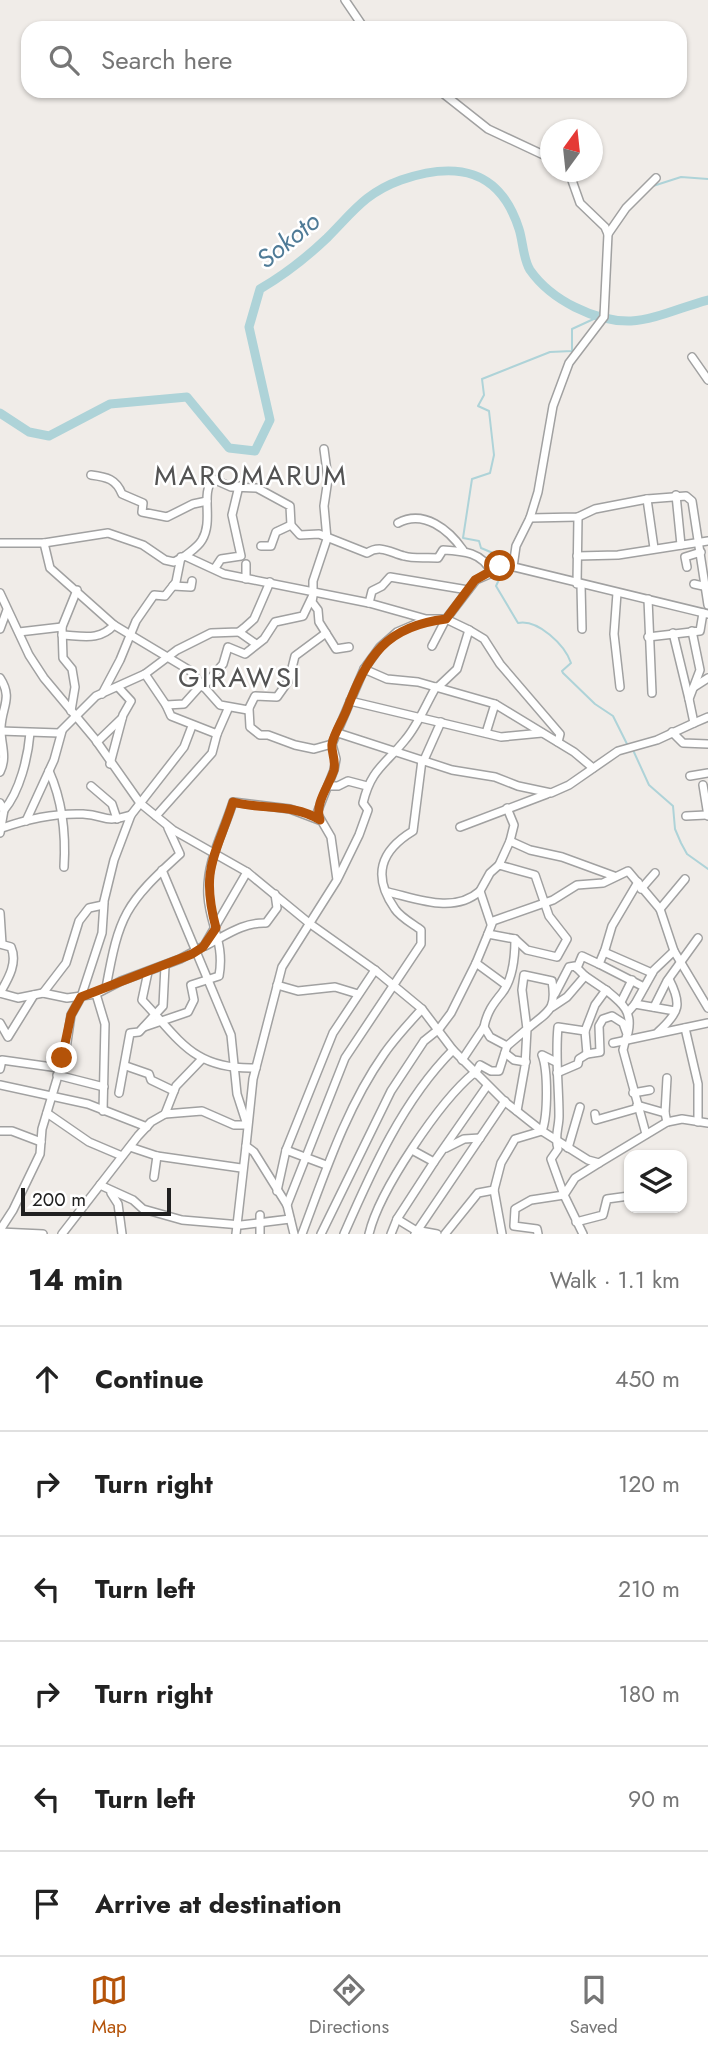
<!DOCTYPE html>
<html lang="en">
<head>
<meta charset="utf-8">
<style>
  body { margin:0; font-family:Jost,sans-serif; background:#f2f2f2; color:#222 }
  .controls { position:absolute; right:21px; bottom:21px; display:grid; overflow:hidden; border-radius:14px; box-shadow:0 2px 5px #0004 }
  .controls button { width:63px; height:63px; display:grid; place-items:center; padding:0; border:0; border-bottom:2px solid #e0e0e0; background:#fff; color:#222; font:35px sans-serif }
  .compass { position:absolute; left:540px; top:119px; width:63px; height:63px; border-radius:50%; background:#fff; box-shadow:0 2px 5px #0004; rotate:15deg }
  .scale { position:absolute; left:21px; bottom:18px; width:150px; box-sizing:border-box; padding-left:7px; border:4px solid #202020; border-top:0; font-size:19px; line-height:24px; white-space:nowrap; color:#202020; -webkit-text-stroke:5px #fff; paint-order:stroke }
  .stop { position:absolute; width:21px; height:21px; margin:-16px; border:5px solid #b45309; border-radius:50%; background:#fff }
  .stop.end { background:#b45309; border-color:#fff; box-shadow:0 2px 7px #0008 }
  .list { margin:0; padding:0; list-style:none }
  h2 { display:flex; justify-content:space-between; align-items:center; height:91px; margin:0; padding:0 28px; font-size:30px }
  h2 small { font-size:23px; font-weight:400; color:#767676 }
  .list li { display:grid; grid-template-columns:46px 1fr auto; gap:21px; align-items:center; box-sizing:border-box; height:105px; padding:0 28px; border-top:2px solid #e0e0e0 }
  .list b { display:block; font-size:26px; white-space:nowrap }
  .list em { font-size:23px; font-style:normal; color:#767676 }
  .icon { flex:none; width:38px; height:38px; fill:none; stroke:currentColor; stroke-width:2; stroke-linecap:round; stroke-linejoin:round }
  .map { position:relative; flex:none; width:708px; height:1234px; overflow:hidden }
  .search { position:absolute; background:#fff; box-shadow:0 2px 5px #0004; left:21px; right:21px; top:21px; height:77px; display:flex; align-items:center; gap:18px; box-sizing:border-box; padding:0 24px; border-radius:21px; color:#767676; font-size:26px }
  .sheet { height:721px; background:#fff }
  nav { display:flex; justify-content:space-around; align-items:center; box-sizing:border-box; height:98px; border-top:2px solid #e0e0e0; background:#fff; font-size:19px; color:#767676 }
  nav a { display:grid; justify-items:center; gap:4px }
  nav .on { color:#b45309 }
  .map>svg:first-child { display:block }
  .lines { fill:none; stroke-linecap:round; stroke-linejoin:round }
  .stream { stroke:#aed3d8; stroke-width:2 }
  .river { stroke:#aed3d8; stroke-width:9 }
  .minor-casing { stroke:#a1a1a1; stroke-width:10 }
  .minor { stroke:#fff; stroke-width:7 }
  .route { stroke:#b45309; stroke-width:9 }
  .labels { text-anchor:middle; stroke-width:5; stroke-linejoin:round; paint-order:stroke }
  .water-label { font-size:26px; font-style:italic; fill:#4f7b97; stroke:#fff }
  .quarter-label { font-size:28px; letter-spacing:2px; fill:#535353; stroke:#fff }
</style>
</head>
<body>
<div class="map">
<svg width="708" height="1234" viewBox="0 0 708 1234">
  <rect width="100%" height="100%" fill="#f0ece8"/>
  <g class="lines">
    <g class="stream">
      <polyline points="653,186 681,177 708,179"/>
      <polyline points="503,563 493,553 481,548 479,541 463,538 472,479 490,473 494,455 489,411 478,406 484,395 482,379 550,352 572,351 572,329 598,317 601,309"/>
      <path d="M504 569 496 586 518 623C538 619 565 645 571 663L562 671 563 673 595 704 613 716 628 746"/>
      <polyline points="633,750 649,785 673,806 675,829 681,843 687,854 708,869"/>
    </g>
    <path class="river" d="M0 413 29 432 49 436 110 404 187 397 229 448 255 451 270 420 249 327 260 289C284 275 307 257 327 238 353 212 365 193 401 180 456 161 500 169 519 229 523 241 523 259 530 270 551 300 595 322 631 321 655 320 684 306 708 300"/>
    <g class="minor-casing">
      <g id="minor">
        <polyline points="345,0 364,28"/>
        <polyline points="440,91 488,129 550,158"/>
        <polyline points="569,172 580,203 605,227 608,234"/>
        <polyline points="692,357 708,380"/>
        <path d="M91 475C107 477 116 479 122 494L143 503 142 512 167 517 193 504 207 501"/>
        <polyline points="676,495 681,545"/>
        <polyline points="647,499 654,548"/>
        <polyline points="530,518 578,517 595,509 647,499 686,496 692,501 708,605"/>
        <path d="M398 523C424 509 449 530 463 550"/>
        <polyline points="0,543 44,543 108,533 143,545 165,560 174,562 185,556 224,574 369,603 426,619 446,619 476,580 492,573 494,569 506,565 708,614"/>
        <polyline points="44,543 50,568 114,625 189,670 220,705 248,710 255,696 277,697 289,680 295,656 326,633"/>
        <polyline points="261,546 271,546 276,532 291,525"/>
        <path d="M185 556C191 551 198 547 202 540 214 520 200 494 213 479L231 487 257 488 290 506 291 525 300 535 319 534 367 553C381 544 391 553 404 556 414 559 427 557 438 558L443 550C464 551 482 552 492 573"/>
        <polyline points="577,556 618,555 708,541"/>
        <polyline points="513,567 516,546 530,518 538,492 553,406 569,363 604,317 608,234 626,208 656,178"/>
        <polyline points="687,567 685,557 701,552"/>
        <polyline points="215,568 221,559 241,556 232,515 239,486"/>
        <polyline points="246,579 246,564"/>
        <polyline points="577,584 578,517"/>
        <polyline points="694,584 708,587"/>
        <polyline points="581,585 582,629"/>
        <polyline points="173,586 191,587 192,581"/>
        <polyline points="0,593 29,655 44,678 95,739 140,803 173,830 247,872 309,923 375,970 422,1009 453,1050 504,1101 542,1131 588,1160 599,1163 667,1122 682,1119 708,1123"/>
        <polyline points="617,593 614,634 620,687"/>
        <polyline points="313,596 312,602 318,610 319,622 336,649 349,647"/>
        <polyline points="648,599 652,693"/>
        <polyline points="369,603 372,591 382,586 390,577 468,590"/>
        <polyline points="0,629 7,610"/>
        <polyline points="469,630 484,639 500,664 560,734 558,742"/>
        <polyline points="19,632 62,627"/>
        <polyline points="239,632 256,644"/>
        <polyline points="673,633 689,699"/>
        <path d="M62 635C83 636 100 641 114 625"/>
        <polyline points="648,637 700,631 703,613"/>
        <polyline points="432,646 446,619 469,630 457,669 438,687"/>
        <polyline points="364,669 387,679 418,682 495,704 574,752 593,768"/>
        <polyline points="145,674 166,705 184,704 201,685"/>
        <path d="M0 678C13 698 2 706 1 727 0 743 8 756 0 772"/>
        <polyline points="203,687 223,664 228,647 245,654 264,639 275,622 303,616 313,595 313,581 327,539 324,506 328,479 324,449"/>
        <polyline points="694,687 708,678"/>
        <polyline points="102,694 120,660 136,621 154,595 165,596 176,582 181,557"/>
        <polyline points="350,701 501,737 542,733"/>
        <polyline points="166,705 171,716 217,734 228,709"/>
        <polyline points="249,709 250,727 260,735 268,735 295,745 314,749 332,744"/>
        <polyline points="71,711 75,687 72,669 63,658 62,627 77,590"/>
        <polyline points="694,723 708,717"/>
        <polyline points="0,731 59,733 96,696 145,674 177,650 211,633 239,632 244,628 254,619 270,582"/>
        <polyline points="672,732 683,743 708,744"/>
        <polyline points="338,733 452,770 495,777 518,786 551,793 569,785 618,751 657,740 694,723 689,699 700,670 692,631"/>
        <polyline points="486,733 495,704"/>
        <polyline points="97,742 122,718"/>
        <polyline points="424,760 441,722"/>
        <polyline points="110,764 123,715 131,701 119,688"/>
        <path d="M49 771C62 800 66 835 64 867"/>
        <polyline points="690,776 708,773"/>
        <polyline points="703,785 708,816"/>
        <polyline points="91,786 112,804 117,819"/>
        <polyline points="328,786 338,786 348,781 367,786"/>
        <polyline points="0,803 4,810 0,833"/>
        <polyline points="507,808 514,825 510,841"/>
        <path d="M4 810C20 791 28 757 30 733"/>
        <polyline points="156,816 212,753 217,734"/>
        <polyline points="686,816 706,815"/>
        <polyline points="26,821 54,760 62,731"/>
        <polyline points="460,827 547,794"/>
        <path d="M2 828C27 819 56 813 83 814 107 815 102 824 131 815"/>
        <polyline points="499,865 510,841 530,850 562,857 614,876"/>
        <polyline points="162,870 231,1035 237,1094 247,1125 234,1125 202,1111 165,1114"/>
        <path d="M338 878 359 835 368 810 363 803C371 769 385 765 405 740 418 725 426 704 436 687"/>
        <polyline points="641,889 655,873"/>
        <path d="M388 892C418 899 454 914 480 891"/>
        <polyline points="660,909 685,879"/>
        <polyline points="0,913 2,944"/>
        <polyline points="491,924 480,891 490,873 499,865 535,875 549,916 567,939 557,957 527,950 515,939"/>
        <polyline points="488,934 493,921 553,900 577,885 603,883 628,871 660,909 674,951"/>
        <path d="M0 944 11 947C18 963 8 979 0 993"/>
        <path d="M205 946C225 936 243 922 266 923L277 908 275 894"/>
        <polyline points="604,953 612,926 638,882"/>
        <path d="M476 963 488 934 515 939C515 955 513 979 502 993 493 1004 487 1012 484 1027L490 1037 507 1046 527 1029 522 990 524 975 552 981C557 1011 548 1011 527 1029L525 1066 517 1111"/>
        <polyline points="599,964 644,987"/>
        <polyline points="577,968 582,956 599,964 604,952 652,973"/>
        <path d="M148 972 142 1000C180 1040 193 1070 256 1068"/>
        <polyline points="585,976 607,991"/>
        <polyline points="277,985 298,991 335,987 358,994"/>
        <path d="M106 988C119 915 125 904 180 854L168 828"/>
        <polyline points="0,993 18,998 43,993 67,998 96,994 121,981 180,959 204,946 247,872"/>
        <polyline points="43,993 66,963 79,921 89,908 103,905 114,860 131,815 184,747 192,726"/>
        <polyline points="96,994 105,1024 103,1111"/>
        <polyline points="621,1002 632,980"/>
        <polyline points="635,1004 654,970 674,951 708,1008"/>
        <polyline points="552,1007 567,997 585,976 575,966 569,967 555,994"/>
        <polyline points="654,1007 667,981 698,938"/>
        <polyline points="628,1012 635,1004 675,1011"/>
        <polyline points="0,1023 8,1037 34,995"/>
        <path d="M144 1027 188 1012 194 1000 191 985 219 976C225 943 210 926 208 896 206 861 223 834 233 802L290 809 319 820"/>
        <polyline points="685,1028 698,1084 698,1122"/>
        <path d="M585 1031 595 1005 606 990C622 1003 633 1011 628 1033"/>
        <path d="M658 1032C680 1012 682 1004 669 979"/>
        <polyline points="613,1043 708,1023"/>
        <polyline points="505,1053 514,1060 526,1062"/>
        <polyline points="462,1060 484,1027"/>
        <polyline points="126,1066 149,1074 151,1080 174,1091"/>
        <polyline points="0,1069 2,1060 59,1068"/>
        <polyline points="557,1073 578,1064 579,1059 587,1054"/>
        <polyline points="475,1074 480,1065 491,1071 499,1071 507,1046"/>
        <polyline points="57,1075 104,1087"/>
        <polyline points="0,1085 88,1104 147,1127"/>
        <polyline points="119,1093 130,1033 139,1032 163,1006 165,966"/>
        <polyline points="633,1093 650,1090"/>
        <polyline points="637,1105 665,1113 667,1122"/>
        <polyline points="47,1113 89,1142 122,1156"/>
        <polyline points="665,1113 667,1078"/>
        <polyline points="595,1114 596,1120 638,1108"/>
        <polyline points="0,1131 12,1131 41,1142"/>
        <polyline points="130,1147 157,1156 241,1168"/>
        <polyline points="446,1148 464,1139 480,1138"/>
        <polyline points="568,1148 580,1107"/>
        <polyline points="286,1150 333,1033 375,970"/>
        <polyline points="412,1150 434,1162 487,1086"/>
        <polyline points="154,1177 157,1156"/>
        <polyline points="100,1185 133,1200 143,1209 182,1220 241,1225 290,1219"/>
        <polyline points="494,1190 502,1234"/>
        <polyline points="277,1191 286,1150 326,1165"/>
        <polyline points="111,1193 118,1204 122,1234"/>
        <path d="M287 1205 345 1058 421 944V930C413 924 400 917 395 909 372 876 380 851 413 831L422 760"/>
        <polyline points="260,1215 260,1234"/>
        <polyline points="397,1219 415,1230 437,1234"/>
        <polyline points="576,1222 603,1215 607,1199 629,1196"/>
        <polyline points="0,1230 13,1210 40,1154 42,1129 66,1049 71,1015 81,997 102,933 104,903"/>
        <polyline points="0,1232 43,1234"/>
        <polyline points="62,1234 138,1136 151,1122 165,1114 176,1086 202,1059"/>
        <polyline points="236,1234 246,1146"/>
        <polyline points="294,1234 287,1205 254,1152 246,1146 253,1079 282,967 337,880 331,837 317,813 334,770 336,759 332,744 364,669 380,647 397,632 425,620"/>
        <path d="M302 1234C325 1173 346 1108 384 1054 395 1038 409 1023 422 1009"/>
        <polyline points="321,1234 391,1091 424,1041 439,1029 451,1013 476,963 506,985"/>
        <path d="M344 1234C372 1170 403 1100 453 1050"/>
        <path d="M369 1234C379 1191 440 1101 474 1073"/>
        <polyline points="391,1234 397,1219 434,1162"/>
        <polyline points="415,1234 505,1101"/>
        <path d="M445 1234 478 1193 494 1190 501 1163 515 1139 542 1131C548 1115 548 1070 542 1055L556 1062"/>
        <path d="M538 1234 537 1229 514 1226 515 1209 531 1200 564 1195 551 1159 558 1149C554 1137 559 1128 559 1116 559 1086 555 1057 558 1027L585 1031 587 1054 600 1052 599 1026 603 1019 612 1016 623 1023 627 1034 623 1050 646 1134"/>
        <polyline points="583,1234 564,1195 575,1178 599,1163"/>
      </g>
    </g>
    <use href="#minor" class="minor"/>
  </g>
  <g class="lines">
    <path class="route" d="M62 1058 71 1015 81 997 192 954 203 947 216 928C200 868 216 856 233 802 261 810 293 803 320 820 314 804 329 786 334 770 336 760 331 752 332 744 334 733 343 720 347 709 367 656 386 626 446 619L475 580 500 566"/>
  </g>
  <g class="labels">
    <g class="water-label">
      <text transform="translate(288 240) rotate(-39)" y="9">Sokoto</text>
    </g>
    <g class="quarter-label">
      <text x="251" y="485">MAROMARUM</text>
      <text x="240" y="687">GIRAWSI</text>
    </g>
  </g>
</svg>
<div class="controls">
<button><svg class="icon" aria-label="layers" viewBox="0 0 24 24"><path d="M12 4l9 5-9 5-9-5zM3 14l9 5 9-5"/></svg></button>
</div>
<svg class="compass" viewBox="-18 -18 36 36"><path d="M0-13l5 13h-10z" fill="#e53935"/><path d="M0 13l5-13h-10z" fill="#767676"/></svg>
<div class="scale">200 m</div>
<div class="stop" style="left:500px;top:566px"></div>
<div class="stop end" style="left:62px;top:1058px"></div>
<div class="search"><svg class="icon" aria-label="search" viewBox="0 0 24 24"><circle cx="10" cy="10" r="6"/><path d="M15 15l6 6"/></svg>Search here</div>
</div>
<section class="sheet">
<h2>14 min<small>Walk · 1.1 km</small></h2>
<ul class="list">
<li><svg class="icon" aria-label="ahead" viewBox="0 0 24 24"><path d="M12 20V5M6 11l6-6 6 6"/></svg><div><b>Continue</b></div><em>450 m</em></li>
<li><svg class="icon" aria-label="right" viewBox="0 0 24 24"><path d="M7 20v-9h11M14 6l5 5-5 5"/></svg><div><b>Turn right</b></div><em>120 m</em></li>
<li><svg class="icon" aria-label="left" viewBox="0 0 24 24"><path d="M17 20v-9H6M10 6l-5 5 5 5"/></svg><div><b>Turn left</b></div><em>210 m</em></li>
<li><svg class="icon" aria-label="right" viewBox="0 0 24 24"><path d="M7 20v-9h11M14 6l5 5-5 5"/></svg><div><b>Turn right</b></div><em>180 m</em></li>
<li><svg class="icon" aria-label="left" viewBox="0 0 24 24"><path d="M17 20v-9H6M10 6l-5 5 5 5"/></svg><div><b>Turn left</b></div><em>90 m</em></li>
<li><svg class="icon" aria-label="arrive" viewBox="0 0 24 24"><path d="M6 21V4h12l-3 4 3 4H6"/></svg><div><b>Arrive at destination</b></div></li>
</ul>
</section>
<nav>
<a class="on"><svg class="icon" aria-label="map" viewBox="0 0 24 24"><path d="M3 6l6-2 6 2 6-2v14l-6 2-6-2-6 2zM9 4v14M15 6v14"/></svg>Map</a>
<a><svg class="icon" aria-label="directions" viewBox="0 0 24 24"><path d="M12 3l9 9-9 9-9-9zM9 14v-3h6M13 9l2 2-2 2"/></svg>Directions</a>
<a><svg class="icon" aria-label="saved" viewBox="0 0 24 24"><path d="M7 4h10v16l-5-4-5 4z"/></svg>Saved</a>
</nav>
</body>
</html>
